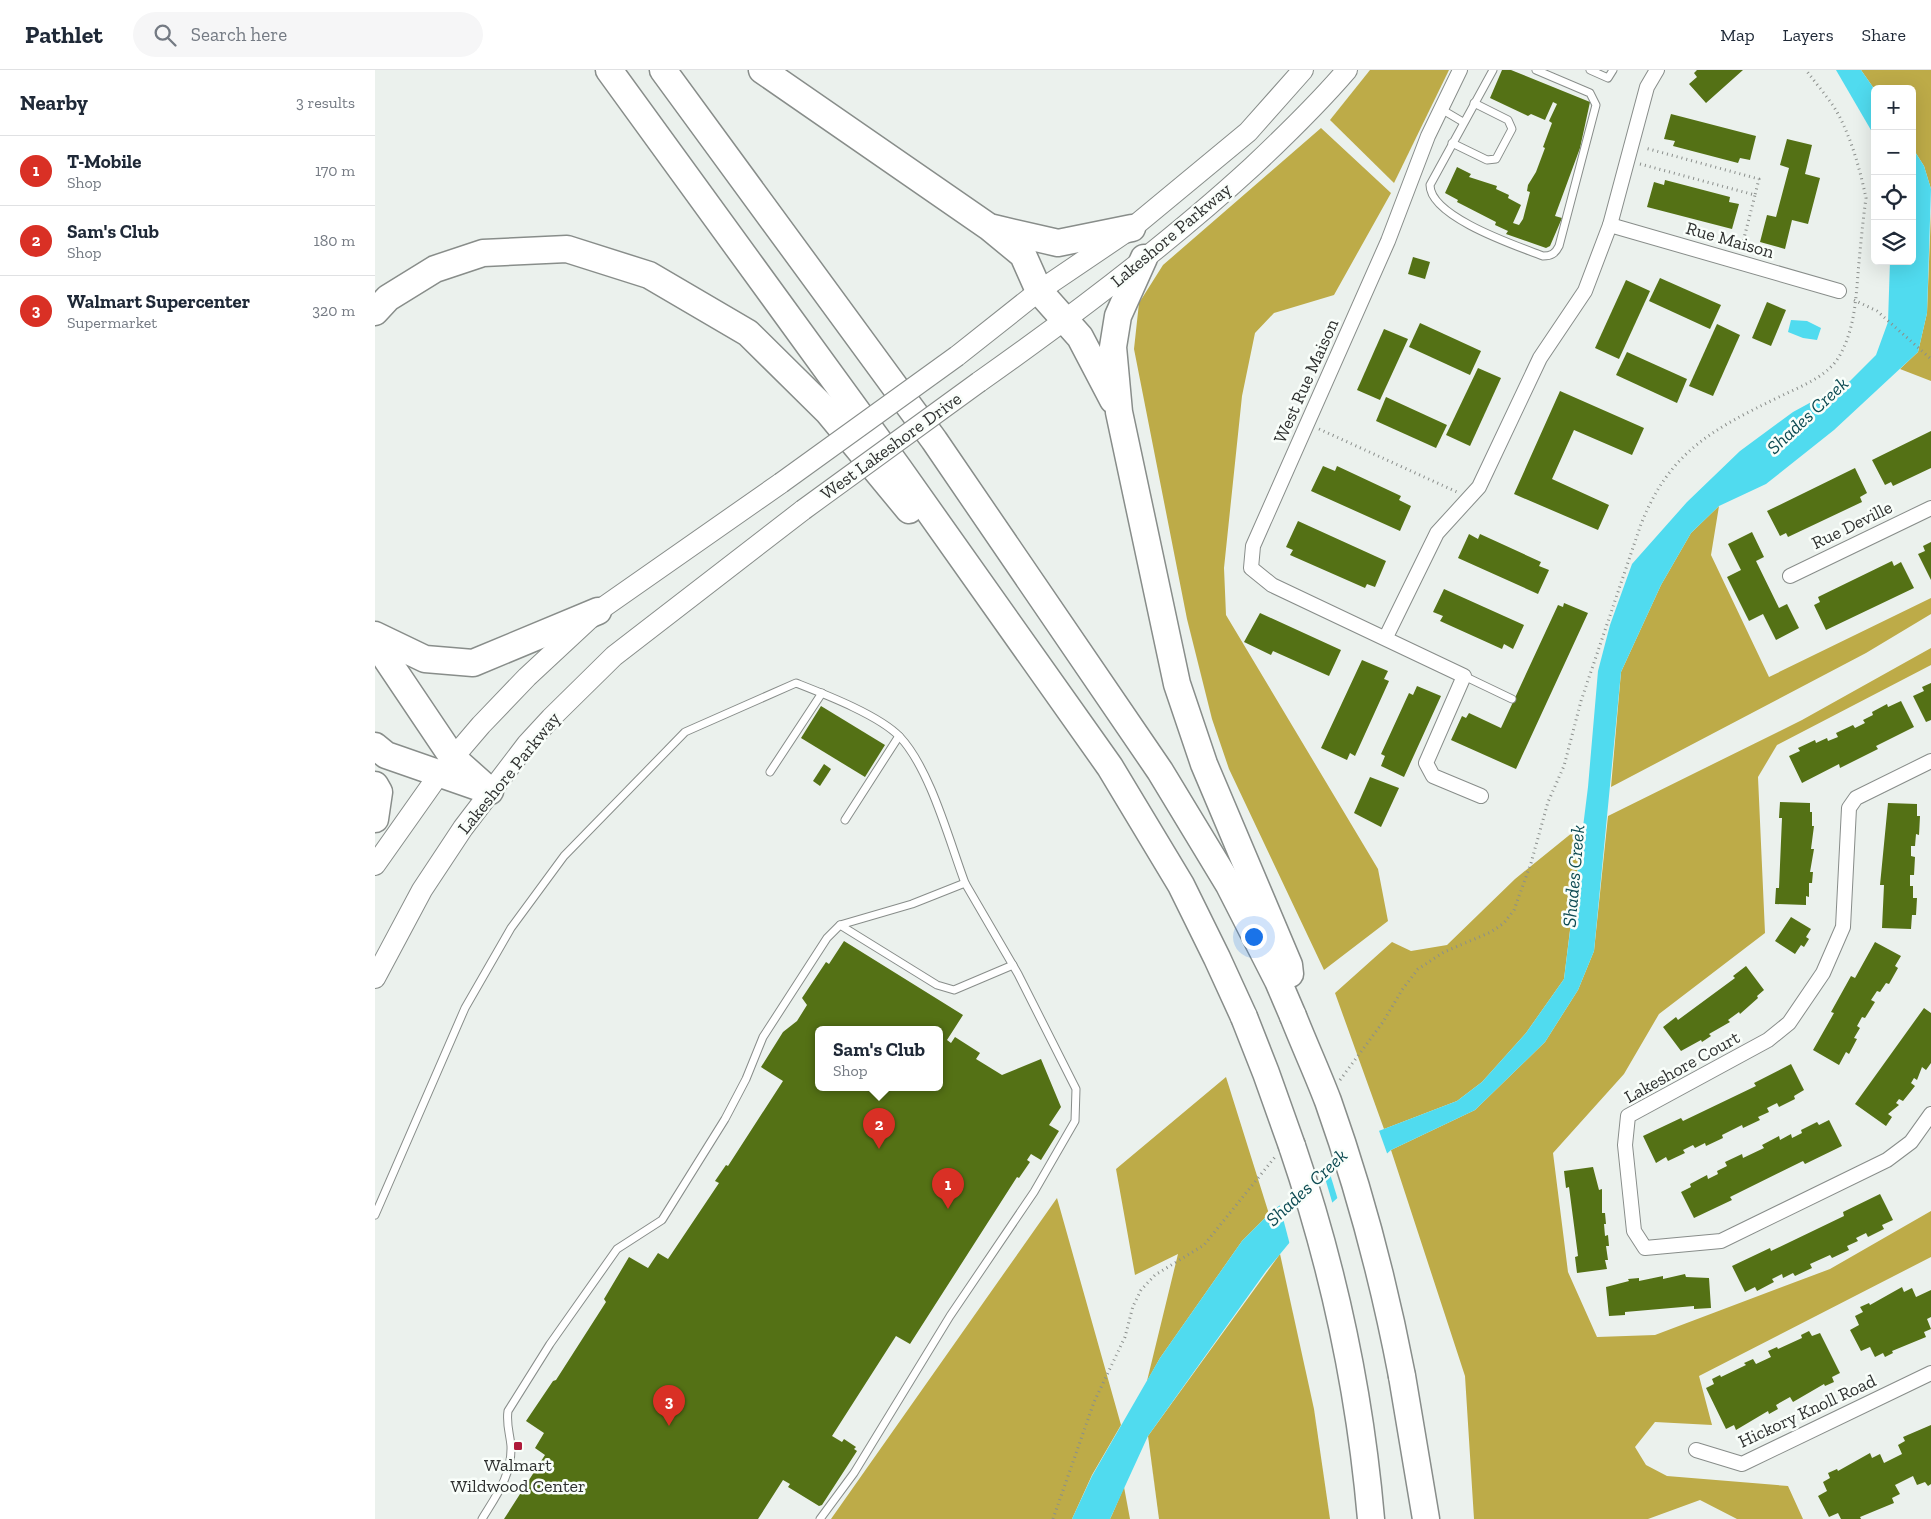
<!DOCTYPE html>
<html lang="en">
<head>
<meta charset="utf-8">
<style>
  body { margin:0; font-family:"Zilla Slab",serif; background:#f6f6f7; color:#1f2937 }
  .controls { position:absolute; right:15px; top:15px; display:grid; overflow:hidden; border-radius:8px; box-shadow:0 5px 20px #0002 }
  .controls button { width:45px; height:45px; display:grid; place-items:center; padding:0; border:0; border-bottom:1px solid #e0e1e3; background:#fff; color:#1f2937; font:25px sans-serif }
  .you { position:absolute; left:878px; top:866px; width:18px; height:18px; margin:-12px; border:4px solid #fff; border-radius:50%; background:#1a73e8; box-shadow:0 0 0 8px #1a73e833 }
  .badge { display:grid; place-items:center; width:32px; height:32px; border-radius:50%; background:#d93025; color:#fff; font-size:16px; font-weight:700 }
  .pin { position:absolute; translate:-50% -41px; filter:drop-shadow(0 1px 2px #0008) }
  .pin::after { content:''; position:absolute; top:26px; width:18px; height:15px; background:inherit; clip-path:polygon(0 0,100% 0,50% 100%) }
  .popup { position:absolute; left:440px; top:956px; width:128px; height:65px; box-sizing:border-box; display:grid; place-content:center; border-radius:8px; background:#fff; filter:drop-shadow(0 1px 4px #0005); font-size:16px; white-space:nowrap; color:#747a83 }
  .popup b { font-size:19px; color:#1f2937 }
  .popup::after { content:''; position:absolute; left:50%; top:100%; margin-left:-10px; border:10px solid transparent; border-top-color:#fff }
  .list { margin:0; padding:0; list-style:none }
  h2 { display:flex; justify-content:space-between; align-items:center; height:65px; margin:0; padding:0 20px; font-size:21px }
  h2 small { font-size:16px; font-weight:400; color:#747a83 }
  .list li { display:grid; grid-template-columns:32px 1fr auto; gap:15px; align-items:center; box-sizing:border-box; height:70px; padding:0 20px; border-top:1px solid #e0e1e3 }
  .list b { display:block; font-size:19px; white-space:nowrap }
  .list p { margin:0; font-size:16px; white-space:nowrap; color:#747a83 }
  .list em { font-size:16px; font-style:normal; color:#747a83 }
  .icon { flex:none; width:28px; height:28px; fill:none; stroke:currentColor; stroke-width:2; stroke-linecap:round; stroke-linejoin:round }
  .map { position:relative; flex:none; width:1556px; height:1449px; overflow:hidden }
  header { display:flex; align-items:center; gap:30px; box-sizing:border-box; height:70px; padding:0 25px; background:#fff; border-bottom:1px solid #e0e1e3 }
  header strong { font-size:24px }
  nav { display:flex; gap:28px; margin-inline-start:auto; font-size:18px }
  .search { width:350px; height:45px; background:#f6f6f7; display:flex; align-items:center; gap:12px; box-sizing:border-box; padding:0 18px; border-radius:28px; color:#747a83; font-size:19px }
  main { display:flex }
  aside { flex:1; background:#fff }
  .map>svg:first-child { display:block }
  .forest { fill:#bdab48 }
  .water { fill:#50dbef }
  .pier { fill:#ebf1ed }
  .building { fill:#547115; fill-rule:evenodd }
  .lines { fill:none; stroke-linecap:round; stroke-linejoin:round }
  .lane-casing { stroke:#888d8a; stroke-width:9 }
  .street-casing { stroke:#888d8a; stroke-width:16 }
  .secondary-casing { stroke:#888d8a; stroke-width:22 }
  .highway-casing { stroke:#888d8a; stroke-width:29 }
  .path { stroke:#8b8f8c; stroke-width:3; stroke-dasharray:1 4; stroke-linecap:butt }
  .lane { stroke:#fff; stroke-width:7 }
  .street { stroke:#fff; stroke-width:14 }
  .secondary { stroke:#fff; stroke-width:20 }
  .highway { stroke:#fff; stroke-width:26 }
  .secondary-bridge-casing { stroke:#888d8a; stroke-width:22; stroke-linecap:butt }
  .highway-bridge-casing { stroke:#888d8a; stroke-width:29; stroke-linecap:butt }
  .secondary-bridge { stroke:#fff; stroke-width:20 }
  .highway-bridge { stroke:#fff; stroke-width:26 }
  .poi-dot { fill:#af1b3b; stroke:#f9fefa; stroke-width:2 }
  .labels { text-anchor:middle; stroke-width:5; stroke-linejoin:round; paint-order:stroke }
  .street-label { font-size:18px; fill:#2f3130; stroke:#f9fefa }
  .poi-label { font-size:18px; fill:#2f3130; stroke:#f9fefa }
  .water-label { font-size:19px; font-style:italic; fill:#0d4b53; stroke:#f9fefa }
</style>
</head>
<body>
<header>
<strong>Pathlet</strong>
<div class="search"><svg class="icon" aria-label="search" viewBox="0 0 24 24"><circle cx="10" cy="10" r="6"/><path d="M15 15l6 6"/></svg>Search here</div>
<nav><a>Map</a><a>Layers</a><a>Share</a></nav>
</header>
<main>
<aside>
<h2>Nearby<small>3 results</small></h2>
<ul class="list">
<li><span class="badge">1</span><div><b>T-Mobile</b><p>Shop</p></div><em>170 m</em></li>
<li><span class="badge">2</span><div><b>Sam's Club</b><p>Shop</p></div><em>180 m</em></li>
<li><span class="badge">3</span><div><b>Walmart Supercenter</b><p>Supermarket</p></div><em>320 m</em></li>
</ul>
</aside>
<div class="map">
<svg width="1556" height="1449" viewBox="0 0 1556 1449">
  <rect width="100%" height="100%" fill="#ebf1ed"/>
  <g class="forest">
    <polygon points="995,0 1074,0 1019,113 955,50"/>
    <polygon points="1486,0 1556,0 1556,119 1549,96 1537,77 1537,19 1500,20"/>
    <polygon points="946,58 1016,123 959,225 899,243 880,263 867,326 849,498 851,545 1003,799 1013,851 949,900 854,699 837,649 812,549 759,279 764,233 788,195"/>
    <polygon points="1556,141 1556,311 1525,299 1543,282 1552,243"/>
    <polygon points="1344,436 1336,485 1394,607 1556,528 1556,544 1491,583 1236,717 1246,602 1286,515 1316,463"/>
    <polygon points="1556,578 1556,595 1402,675 1383,707 1390,863 1284,944 1249,1004 1178,1083 1193,1202 1222,1267 1280,1265 1455,1199 1556,1141 1556,1187 1324,1306 1337,1355 1280,1352 1260,1377 1271,1395 1292,1406 1413,1416 1428,1449 1362,1449 1325,1430 1273,1449 1099,1449 1090,1306 1016,1080 1100,1040 1170,972 1203,920 1219,881 1233,746 1427,650"/>
    <polygon points="1208,754 1189,909 1151,963 1107,1012 1082,1031 1009,1059 960,923 1017,872 1036,881 1072,875 1140,809"/>
    <polygon points="851,1007 894,1144 867,1171 785,1288 772,1311 803,1184 760,1205 741,1099"/>
    <polygon points="682,1128 746,1355 717,1405 697,1449 456,1449"/>
    <polygon points="905,1184 939,1339 955,1449 784,1449 773,1366"/>
    <polygon points="749,1417 755,1449 735,1449 737,1445"/>
  </g>
  <g class="water">
    <polygon points="1461,0 1486,0 1500,20 1500,67"/>
    <polygon points="1537,77 1549,96 1556,119 1552,243 1543,282 1459,360 1391,414 1344,436 1316,463 1286,515 1246,602 1219,881 1203,920 1170,972 1100,1040 1016,1080 920,1166 891,1201 773,1366 735,1449 697,1449 717,1406 785,1288 867,1171 894,1144 988,1067 1082,1031 1107,1012 1151,963 1189,909 1213,717 1223,601 1235,555 1257,494 1312,432 1365,381 1418,342 1475,311 1501,285 1513,252 1515,191 1537,191"/>
    <polygon points="1416,250 1432,251 1446,258 1442,270 1428,268 1413,262"/>
  </g>
  <g class="pier">
    <polygon points="1003,1058 1013,1086 963,1130 952,1094 987,1064"/>
    <polygon points="947,1098 958,1135 915,1175 904,1133"/>
  </g>
  <g class="building">
    <polygon points="1127,0 1136,0 1215,32 1205,78 1180,146 1187,148 1175,176 1171,178 1131,164 1133,161 1120,155 1121,152 1082,132 1083,130 1070,123 1082,97 1096,104 1094,107 1122,116 1121,119 1134,125 1133,128 1146,135 1138,153 1144,155 1148,149 1155,122 1152,121 1153,115 1161,102 1170,78 1168,77 1177,53 1174,51 1182,34 1178,32 1170,50 1156,44 1153,46 1115,28"/>
    <polygon points="1322,0 1368,0 1331,33 1314,14 1322,7 1319,3"/>
    <polygon points="1296,44 1381,66 1375,90 1365,88 1363,93 1298,76 1300,71 1289,69"/>
    <polygon points="1412,69 1437,75 1430,104 1445,108 1433,154 1417,150 1410,179 1385,172 1392,145 1401,147 1414,98 1405,95"/>
    <polygon points="1290,110 1355,127 1354,132 1364,134 1357,159 1272,137 1279,112 1289,115"/>
    <polygon points="1038,187 1055,192 1050,209 1033,204"/>
    <polygon points="1285,208 1346,235 1335,259 1274,231"/>
    <polygon points="1251,210 1275,221 1244,289 1220,278"/>
    <polygon points="1392,232 1411,240 1396,276 1377,268"/>
    <polygon points="1045,253 1106,281 1095,305 1034,277"/>
    <polygon points="1342,254 1365,265 1338,326 1314,316"/>
    <polygon points="1009,259 1033,269 1005,330 982,320"/>
    <polygon points="1252,282 1312,309 1302,333 1241,305"/>
    <polygon points="1103,298 1126,308 1095,376 1071,365"/>
    <polygon points="1185,321 1269,358 1257,385 1199,360 1177,409 1234,435 1223,460 1139,424"/>
    <polygon points="1011,327 1072,355 1061,378 1001,351"/>
    <polygon points="1556,361 1556,398 1518,416 1516,412 1510,415 1497,390"/>
    <polygon points="948,396 960,401 962,396 1026,426 1024,430 1036,436 1025,461 936,421"/>
    <polygon points="1480,398 1492,423 1485,427 1487,432 1413,467 1411,463 1405,466 1392,441"/>
    <polygon points="923,451 1011,491 1000,517 992,514 990,518 915,485 918,480 911,477"/>
    <polygon points="1377,462 1389,487 1381,491 1404,538 1412,534 1424,558 1401,570 1388,544 1374,551 1352,507 1366,500 1353,474"/>
    <polygon points="1094,464 1103,469 1105,464 1166,492 1164,496 1174,500 1163,524 1083,488"/>
    <polygon points="1556,472 1556,510 1543,484 1550,481 1548,476"/>
    <polygon points="1517,491 1519,496 1526,492 1539,518 1451,560 1439,535 1445,532 1443,527"/>
    <polygon points="1069,519 1149,555 1138,579 1129,574 1127,579 1065,551 1068,546 1058,542"/>
    <polygon points="1189,533 1213,543 1141,699 1076,670 1087,646 1091,648 1094,643 1126,658 1183,535 1188,537"/>
    <polygon points="885,543 966,580 954,606 898,581 896,585 869,572"/>
    <polygon points="987,590 1013,601 1009,609 1014,611 980,686 975,683 972,690 946,678"/>
    <polygon points="1556,613 1556,650 1551,652 1538,626 1549,621 1547,617"/>
    <polygon points="1042,616 1066,626 1029,707 1006,696 1010,686 1006,684 1034,623 1038,625"/>
    <polygon points="1526,631 1539,657 1501,676 1503,679 1465,698 1464,694 1427,713 1414,686 1425,681 1423,678 1440,670 1441,673 1452,668 1453,671 1463,667 1461,663 1478,655 1480,658 1490,653 1488,650 1498,645 1497,642 1512,634 1513,637"/>
    <polygon points="446,636 510,675 490,707 426,668"/>
    <polygon points="449,694 456,699 445,716 438,711"/>
    <polygon points="995,707 1024,718 1006,757 979,743"/>
    <polygon points="1405,732 1435,733 1435,742 1437,742 1437,756 1439,756 1436,779 1439,779 1435,802 1438,802 1437,813 1434,813 1434,827 1431,826 1431,835 1400,834 1401,818 1404,818 1407,748 1404,748"/>
    <polygon points="1513,733 1542,734 1542,746 1545,746 1544,765 1541,764 1540,776 1536,776 1536,786 1540,787 1539,805 1535,805 1535,816 1538,816 1538,828 1542,828 1541,845 1537,845 1536,859 1507,858 1509,815 1505,815"/>
    <polygon points="1416,847 1436,859 1431,867 1434,869 1429,877 1426,875 1420,884 1400,871"/>
    <path d="M469 871 588 945 572 970 576 973 580 967 605 983 601 989 627 1005 666 989 686 1037 674 1055 684 1061 666 1090 656 1084 652 1090 655 1092 644 1108 642 1107 535 1274 521 1266 457 1366 467 1372 469 1369 481 1377 479 1379 482 1381 447 1435 444 1436 413 1417 415 1414 408 1410 383 1449H129L170 1385 160 1378 169 1363 151 1351 178 1311 181 1310 231 1232 229 1229 254 1187 273 1198 283 1183 293 1189 344 1113 340 1111 351 1095 353 1096 408 1011 386 997 408 962 422 951 432 935 427 928 451 892 454 894ZM444 960H564V1018H444Z"/>
    <polygon points="1500,872 1526,886 1520,896 1523,898 1514,914 1511,913 1505,922 1502,921 1496,930 1500,932 1490,948 1487,947 1482,956 1485,958 1479,968 1482,969 1474,984 1471,982 1464,995 1438,980 1459,943 1456,942 1476,906 1480,908"/>
    <polygon points="1371,896 1389,920 1382,926 1383,928 1365,944 1364,942 1353,950 1355,952 1334,964 1336,966 1327,972 1326,970 1306,981 1288,957 1301,947 1303,950 1360,908 1358,906"/>
    <polygon points="1549,938 1556,943 1556,993 1551,1000 1547,997 1542,1010 1539,1008 1536,1013 1540,1016 1528,1031 1524,1029 1521,1033 1524,1035 1513,1044 1517,1047 1511,1056 1480,1034"/>
    <polygon points="1416,994 1429,1020 1419,1026 1420,1029 1404,1037 1402,1033 1392,1038 1394,1042 1383,1047 1385,1050 1368,1058 1367,1055 1347,1065 1348,1068 1331,1076 1330,1073 1320,1078 1318,1075 1308,1080 1310,1083 1293,1091 1291,1087 1281,1093 1268,1066 1306,1048 1308,1051 1381,1016 1379,1013"/>
    <polygon points="1454,1050 1467,1076 1430,1094 1428,1091 1355,1127 1357,1130 1319,1148 1306,1122 1316,1117 1315,1114 1332,1105 1333,1109 1343,1104 1342,1101 1352,1096 1350,1092 1367,1084 1368,1088 1389,1078 1387,1075 1404,1066 1405,1070 1416,1064 1417,1068 1427,1063 1426,1060 1442,1052 1444,1055"/>
    <polygon points="1218,1097 1224,1120 1227,1119 1227,1143 1230,1143 1231,1154 1229,1154 1230,1166 1233,1165 1234,1176 1231,1176 1233,1190 1230,1190 1232,1199 1202,1203 1200,1187 1203,1186 1194,1117 1191,1118 1189,1101"/>
    <polygon points="1505,1124 1518,1150 1507,1155 1509,1159 1493,1167 1491,1163 1481,1168 1483,1171 1472,1176 1474,1180 1457,1188 1455,1185 1435,1194 1437,1198 1420,1206 1418,1203 1408,1208 1407,1204 1397,1209 1399,1212 1382,1221 1380,1217 1370,1222 1357,1196 1395,1178 1396,1181 1469,1146 1468,1142"/>
    <polygon points="1310,1204 1311,1207 1334,1208 1336,1238 1319,1239 1319,1236 1250,1242 1250,1245 1234,1246 1231,1217 1254,1211 1253,1209 1264,1208 1264,1211 1288,1206 1288,1209"/>
    <polygon points="1527,1217 1529,1222 1537,1218 1541,1227 1556,1220 1556,1247 1552,1249 1556,1259 1549,1262 1551,1267 1517,1281 1518,1283 1510,1287 1508,1283 1500,1287 1495,1277 1486,1281 1475,1260 1484,1255 1480,1246 1488,1242 1485,1237 1494,1233 1495,1235"/>
    <polygon points="1434,1261 1437,1266 1445,1263 1465,1303 1457,1307 1459,1312 1450,1316 1449,1314 1418,1332 1415,1327 1401,1335 1403,1339 1394,1344 1393,1341 1361,1360 1359,1355 1351,1359 1331,1318 1339,1314 1337,1309 1345,1305 1346,1307 1371,1295 1369,1293 1378,1289 1381,1294 1396,1287 1393,1281 1402,1277 1403,1279 1427,1268 1426,1265"/>
    <polygon points="1556,1355 1556,1414 1553,1416 1550,1412 1542,1415 1538,1406 1520,1415 1525,1424 1517,1428 1519,1433 1485,1447 1486,1449 1466,1449 1463,1443 1454,1447 1443,1426 1452,1421 1448,1412 1455,1408 1453,1403 1462,1399 1463,1401 1495,1383 1497,1388 1505,1384 1509,1393 1527,1384 1523,1375 1530,1371 1528,1367"/>
  </g>
  <g class="lines">
    <g class="lane-casing">
      <g id="lane">
        <path d="M1118 0 1055 115C1055 147 1142 176 1168 186 1176 186 1180 184 1184 176L1221 35 1215 23 1161 0"/>
        <polyline points="1215,0 1233,8 1238,0"/>
        <polyline points="1066,39 1088,52"/>
        <polyline points="1077,73 1112,90 1121,89 1137,59 1133,50 1099,33"/>
        <polyline points="1089,606 1137,629"/>
        <polyline points="395,702 447,623"/>
        <polyline points="470,750 524,666"/>
        <polyline points="465,855 562,915 579,920 638,895"/>
        <path d="M0 1145 90 938 136 858 189 786 310 662 421 613C449 624 504 645 525 667 555 699 574 770 590 813"/>
        <path d="M107 1449C121 1426 137 1405 136 1376 135 1364 131 1354 133 1341L175 1274 242 1179 287 1150 350 1049 371 1009 388 967 452 868 465 855 537 834 590 813 643 904 701 1019 700 1051 659 1122 575 1246 479 1403 445 1449"/>
      </g>
    </g>
    <g class="street-casing">
      <g id="street">
        <polyline points="1085,0 1053,66 1013,171 878,476 876,498 897,515 1089,606 1051,693 1058,706 1106,726"/>
        <polyline points="1235,155 1464,221"/>
        <polyline points="1415,506 1556,438"/>
        <polyline points="1011,567 1062,463 1104,417 1165,288 1210,221 1235,155 1272,17 1282,0"/>
        <polyline points="1556,691 1481,728 1474,738 1468,857 1448,903 1414,953 1393,970 1253,1046 1250,1075 1259,1161 1270,1178 1346,1171 1512,1090 1536,1072 1556,1044"/>
        <polyline points="1321,1380 1367,1394 1556,1303"/>
      </g>
    </g>
    <g class="secondary-casing">
      <g id="secondary">
        <polyline points="582,286 664,221 757,158 873,62 928,0"/>
        <path d="M604 312C699 245 792 175 877 97 911 65 942 35 972 0"/>
        <polyline points="0,795 65,703 106,655 152,607 223,541 406,413"/>
        <polyline points="0,908 47,820 88,758 152,674 176,648 239,586 428,440"/>
      </g>
    </g>
    <g class="highway-casing">
      <g id="highway">
        <polyline points="234,0 524,399 735,697 806,815 842,888 869,947"/>
        <polyline points="288,0 559,370 785,701 854,815 903,911 918,946"/>
        <polyline points="387,0 614,157 648,185 664,221 705,267 738,330"/>
        <polyline points="618,158 683,173 757,158"/>
        <polyline points="769,188 743,246 738,277 744,342 802,614 829,694 914,895 915,904"/>
        <polyline points="0,242 13,228 60,199 108,183 192,179 274,205 373,263 453,342 534,440"/>
        <polyline points="0,565 50,589 98,593 223,541"/>
        <polyline points="0,572 78,688 115,721"/>
        <polyline points="0,676 11,685 103,717"/>
        <polyline points="0,715 4,722 0,749"/>
        <path d="M917 1076C958 1196 985 1322 996 1449"/>
        <polyline points="1027,1306 1051,1449"/>
      </g>
    </g>
    <g class="path">
      <polyline points="1265,94 1380,125 1384,109 1270,78"/>
      <polyline points="1366,180 1380,125"/>
      <polyline points="1479,230 1502,241 1556,289"/>
      <polyline points="944,359 1082,422"/>
      <path d="M965 1010 1008 952 1027 920 1043 899 1069 882 1116 862 1129 853 1139 840 1156 793 1173 732 1189 696 1206 631 1265 457C1293 383 1336 360 1404 327 1426 316 1453 307 1465 285 1481 256 1481 224 1484 192 1486 171 1488 150 1491 128 1485 99 1475 63 1459 37 1450 24 1440 12 1431 0"/>
      <polyline points="678,1449 719,1332 750,1267 758,1236 766,1220 780,1205 829,1175 900,1087"/>
    </g>
    <use href="#lane" class="lane"/>
    <use href="#street" class="street"/>
    <use href="#secondary" class="secondary"/>
    <use href="#highway" class="highway"/>
    <g class="secondary-bridge-casing">
      <g id="secondary-bridge">
        <polyline points="406,413 582,286"/>
        <polyline points="428,440 604,312"/>
      </g>
    </g>
    <g class="highway-bridge-casing">
      <g id="highway-bridge">
        <path d="M918 946C929 974 942 1002 953 1031 985 1121 1009 1212 1027 1306"/>
        <polyline points="869,947 891,1003 917,1076"/>
      </g>
    </g>
    <use href="#secondary-bridge" class="secondary-bridge"/>
    <use href="#highway-bridge" class="highway-bridge"/>
  </g>
  <rect class="poi-dot" x="138" y="1371" width="10" height="10" rx="2.5"/>
  <g class="labels">
    <g class="street-label">
      <text transform="translate(796 165) rotate(-40)" y="6">Lakeshore Parkway</text>
      <text transform="translate(1355 170) rotate(16)" y="6">Rue Maison</text>
      <text transform="translate(931 311) rotate(-66)" y="6">West Rue Maison</text>
      <text transform="translate(516 376) rotate(-36)" y="6">West Lakeshore Drive</text>
      <text transform="translate(1477 455) rotate(-26)" y="6">Rue Deville</text>
      <text transform="translate(134 703) rotate(-51)" y="6">Lakeshore Parkway</text>
      <text transform="translate(1307 997) rotate(-29)" y="6">Lakeshore Court</text>
      <text transform="translate(1432 1341) rotate(-25)" y="6">Hickory Knoll Road</text>
    </g>
    <g class="poi-label">
      <text x="143" y="1401">Walmart<tspan x="143" dy="21">Wildwood Center</tspan></text>
    </g>
    <g class="water-label">
      <text transform="translate(1432 345) rotate(-43)" y="7">Shades Creek</text>
      <text transform="translate(1198 806) rotate(-85)" y="7">Shades Creek</text>
      <text transform="translate(931 1117) rotate(-43)" y="7">Shades Creek</text>
    </g>
  </g>
</svg>
<div class="controls">
<button>+</button>
<button>−</button>
<button><svg class="icon" aria-label="locate" viewBox="0 0 24 24"><circle cx="12" cy="12" r="6"/><path d="M12 2v4M12 18v4M2 12h4M18 12h4"/></svg></button>
<button><svg class="icon" aria-label="layers" viewBox="0 0 24 24"><path d="M12 4l9 5-9 5-9-5zM3 14l9 5 9-5"/></svg></button>
</div>
<div class="you"></div>
<div class="pin badge" style="left:573px;top:1139px">1</div>
<div class="pin badge" style="left:504px;top:1079px">2</div>
<div class="popup"><b>Sam's Club</b>Shop</div>
<div class="pin badge" style="left:294px;top:1356px">3</div>
</div>
</main>
</body>
</html>
